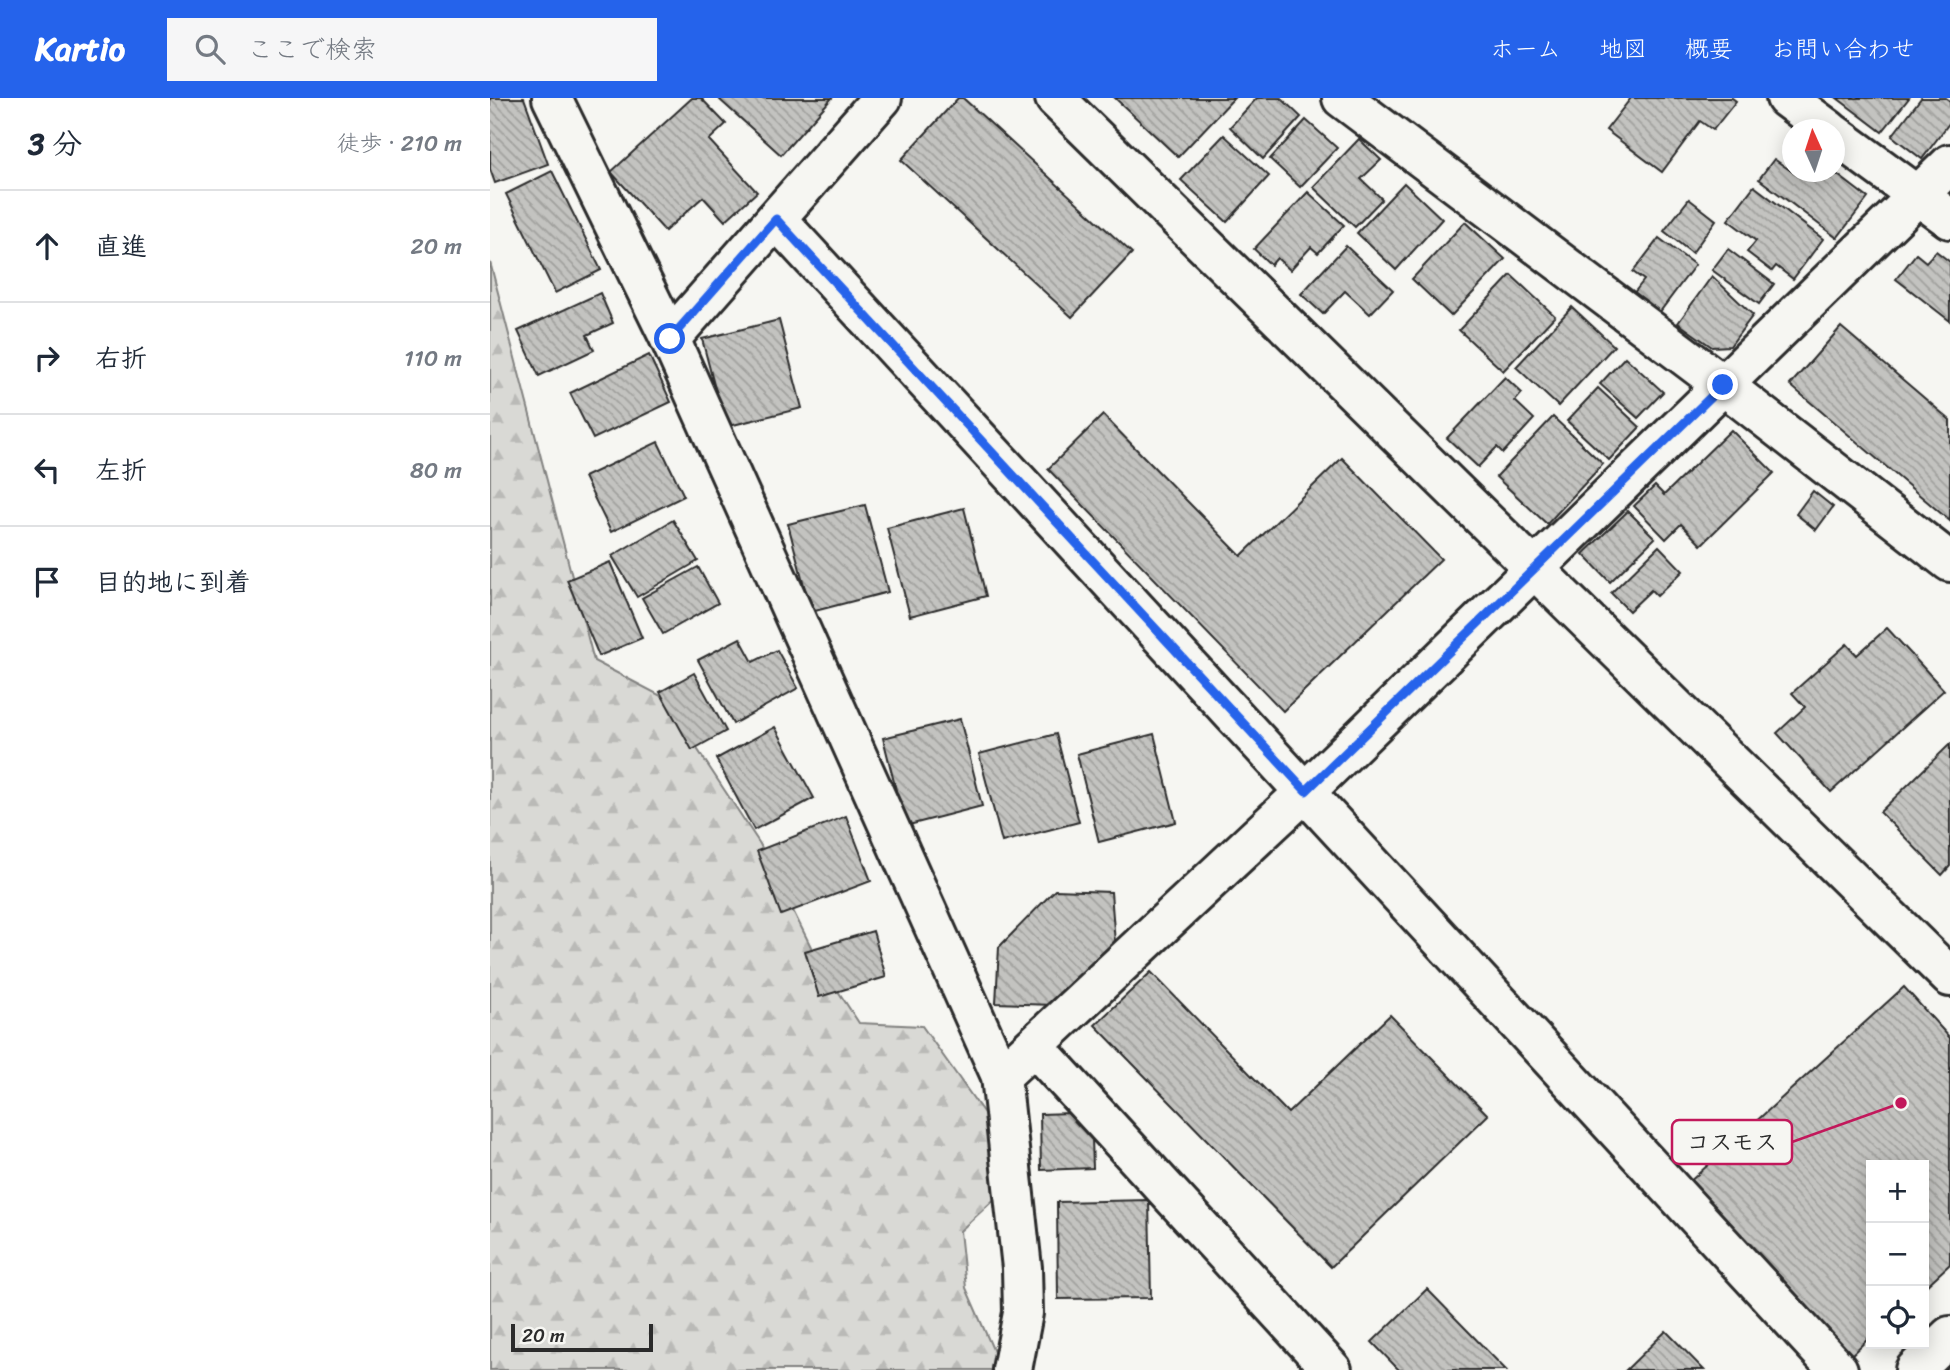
<!DOCTYPE html>
<html lang="ja">
<head>
<meta charset="utf-8">
<style>
  body { margin:0; font-family:Sriracha,"Klee One",sans-serif; background:#f6f6f7; color:#1f2937 }
  .controls { position:absolute; right:21px; bottom:21px; display:grid; overflow:hidden; border-radius:0px; box-shadow:0 4px 18px #0003 }
  .controls button { width:63px; height:63px; display:grid; place-items:center; padding:0; border:0; border-bottom:2px solid #e0e1e3; background:#fff; color:#1f2937; font:35px sans-serif }
  .compass { position:absolute; left:1292px; top:21px; width:63px; height:63px; border-radius:50%; background:#fff; box-shadow:0 4px 18px #0003; rotate:357deg }
  .scale { position:absolute; left:21px; bottom:18px; width:142px; box-sizing:border-box; padding-left:7px; border:4px solid #2b2b2b; border-top:0; font-size:19px; line-height:24px; white-space:nowrap; color:#2b2b2b; -webkit-text-stroke:5px #f6f6f2; paint-order:stroke }
  .stop { position:absolute; width:21px; height:21px; margin:-16px; border:5px solid #2563eb; border-radius:50%; background:#fff }
  .stop.end { background:#2563eb; border-color:#fff; box-shadow:0 2px 7px #0008 }
  .list { margin:0; padding:0; list-style:none }
  h2 { display:flex; justify-content:space-between; align-items:center; height:91px; margin:0; padding:0 28px; font-size:30px }
  h2 small { font-size:23px; font-weight:400; color:#747a83 }
  .list li { display:grid; grid-template-columns:46px 1fr auto; gap:21px; align-items:center; box-sizing:border-box; height:112px; padding:0 28px; border-top:2px solid #e0e1e3 }
  .list b { display:block; font-size:26px; white-space:nowrap }
  .list em { font-size:23px; font-style:normal; color:#747a83 }
  .icon { flex:none; width:38px; height:38px; fill:none; stroke:currentColor; stroke-width:2; stroke-linecap:round; stroke-linejoin:round }
  .map { position:relative; flex:none; width:1460px; height:1272px; overflow:hidden }
  header { display:flex; align-items:center; gap:42px; box-sizing:border-box; height:98px; padding:0 35px; background:#2563eb; color:#fff }
  header strong { font-size:33px }
  nav { display:flex; gap:38px; margin-inline-start:auto; font-size:24px }
  .search { width:490px; height:63px; background:#f6f6f7; display:flex; align-items:center; gap:18px; box-sizing:border-box; padding:0 24px; border-radius:0px; color:#747a83; font-size:26px }
  main { display:flex }
  aside { flex:1; background:#fff }
  .map>svg:first-child { display:block }
  .forest { fill:url(#forest-firs); stroke:#828280; stroke-width:2 }
  .building { fill:url(#building-back-hatch); stroke:#2b2b2b; stroke-width:2 }
  .lines { fill:none; stroke-linecap:round; stroke-linejoin:round }
  .minor-casing { stroke:#2b2b2b; stroke-width:44 }
  .minor { stroke:#f6f6f2; stroke-width:38 }
  .route { stroke:#2563eb; stroke-width:9 }
  .leader { fill:none; stroke:#c2185b; stroke-width:2.5 }
  .callout-dot { fill:#c2185b; stroke:#f6f6f2; stroke-width:2.5 }
  .callout { fill:#f6f6f2; stroke:#c2185b; stroke-width:2.5 }
  .callout-label { font-size:23px; text-anchor:middle; font-weight:bold; fill:#2b2b2b }
</style>
</head>
<body>
<header>
<strong>Kartio</strong>
<div class="search"><svg class="icon" aria-label="search" viewBox="0 0 24 24"><circle cx="10" cy="10" r="6"/><path d="M15 15l6 6"/></svg>ここで検索</div>
<nav><a>ホーム</a><a>地図</a><a>概要</a><a>お問い合わせ</a></nav>
</header>
<main>
<aside>
<h2>3 分<small>徒歩 · 210 m</small></h2>
<ul class="list">
<li><svg class="icon" aria-label="ahead" viewBox="0 0 24 24"><path d="M12 20V5M6 11l6-6 6 6"/></svg><div><b>直進</b></div><em>20 m</em></li>
<li><svg class="icon" aria-label="right" viewBox="0 0 24 24"><path d="M7 20v-9h11M14 6l5 5-5 5"/></svg><div><b>右折</b></div><em>110 m</em></li>
<li><svg class="icon" aria-label="left" viewBox="0 0 24 24"><path d="M17 20v-9H6M10 6l-5 5 5 5"/></svg><div><b>左折</b></div><em>80 m</em></li>
<li><svg class="icon" aria-label="arrive" viewBox="0 0 24 24"><path d="M6 21V4h12l-3 4 3 4H6"/></svg><div><b>目的地に到着</b></div></li>
</ul>
</aside>
<div class="map">
<svg width="1460" height="1272" viewBox="0 0 1460 1272">
  <defs>
    <pattern id="forest-firs" width="22" height="20" patternUnits="userSpaceOnUse" patternTransform="scale(1.75)"><rect width="22" height="20" fill="#d9d9d5"/><path d="M5 1l3.5 6h-7zM16 11l3.5 6h-7z" fill="#babab7"/></pattern>
    <pattern id="building-back-hatch" width="6" height="6" patternUnits="userSpaceOnUse" patternTransform="scale(1.75)"><rect width="6" height="6" fill="#c3c3c0"/><path d="M-1 5l2 2M0 0l6 6M5-1l2 2" fill="none" stroke="#9f9f9c"/></pattern>
  </defs>
  <rect width="100%" height="100%" fill="#f6f6f2"/>
  <filter id="ink" filterUnits="userSpaceOnUse"><feTurbulence type="fractalNoise" baseFrequency=".0143" numOctaves="2"/><feDisplacementMap in="SourceGraphic" scale="14" xChannelSelector="R" yChannelSelector="G"/><feConvolveMatrix kernelMatrix="1 2 1 2 8 2 1 2 1" color-interpolation-filters="sRGB"/></filter>
  <g filter="url(#ink)">
    <polygon class="forest" points="0,164 104,563 173,599 270,746 327,861 369,925 432,928 535,1073 470,1133 476,1190 512,1272 0,1272"/>
    <g class="building">
      <polygon points="0,0 34,0 58,66 5,85 0,71"/>
      <polygon points="202,0 211,0 236,26 219,42 267,94 235,123 213,99 175,133 121,74"/>
      <polygon points="232,0 342,0 291,57 230,2"/>
      <polygon points="468,0 473,0 642,155 582,219 411,62"/>
      <polygon points="625,0 744,0 688,59"/>
      <polygon points="767,0 791,0 811,19 773,61 740,29"/>
      <polygon points="1141,0 1242,0 1246,3 1223,32 1210,23 1172,74 1116,32"/>
      <polygon points="1347,0 1419,0 1392,34"/>
      <polygon points="1431,0 1456,0 1460,3 1460,24 1432,61 1402,38"/>
      <polygon points="816,22 847,50 810,89 780,61"/>
      <polygon points="734,37 779,78 737,124 691,82"/>
      <polygon points="869,41 891,62 871,81 892,101 865,129 823,89"/>
      <polygon points="1284,61 1304,75 1305,74 1344,74 1378,100 1347,140 1269,81"/>
      <polygon points="62,73 111,172 65,195 16,96"/>
      <polygon points="914,85 952,121 906,172 867,135"/>
      <polygon points="1264,88 1333,141 1303,181 1286,168 1282,173 1257,154 1266,143 1238,122"/>
      <polygon points="818,94 854,127 828,155 821,149 800,172 787,160 781,167 764,151"/>
      <polygon points="1199,101 1226,122 1202,155 1174,133"/>
      <polygon points="975,124 1015,161 961,218 922,181"/>
      <polygon points="1169,140 1205,167 1169,215 1143,196 1154,182 1143,174"/>
      <polygon points="856,148 903,192 880,216 855,193 833,216 811,196"/>
      <polygon points="1238,151 1284,186 1269,206 1222,172"/>
      <polygon points="1446,153 1460,164 1460,223 1406,181 1426,156 1436,164"/>
      <polygon points="1021,177 1065,218 1013,273 969,232"/>
      <polygon points="1222,178 1263,217 1240,248 1222,249 1188,225"/>
      <polygon points="110,195 123,225 97,237 104,252 49,278 28,233"/>
      <polygon points="1082,209 1124,248 1068,308 1026,269"/>
      <polygon points="289,222 312,310 235,329 212,241"/>
      <polygon points="1351,229 1460,322 1460,423 1300,287"/>
      <polygon points="159,257 181,304 103,341 80,295"/>
      <polygon points="1135,259 1173,294 1148,320 1110,286"/>
      <polygon points="1015,279 1032,295 1025,303 1044,321 1013,355 1007,349 988,369 957,340"/>
      <polygon points="1108,290 1150,329 1119,362 1077,323"/>
      <polygon points="613,317 751,458 852,360 951,461 793,613 558,371"/>
      <polygon points="1063,319 1113,366 1057,426 1006,379"/>
      <polygon points="1241,332 1284,375 1211,447 1191,426 1176,441 1144,408 1165,388 1174,397"/>
      <polygon points="168,344 194,398 121,434 94,379"/>
      <polygon points="1323,393 1343,409 1326,432 1306,416"/>
      <polygon points="375,407 398,494 321,514 298,426"/>
      <polygon points="474,410 496,498 420,518 397,430"/>
      <polygon points="1138,413 1165,440 1120,484 1093,456"/>
      <polygon points="183,422 208,463 147,499 122,458"/>
      <polygon points="1169,448 1193,473 1167,498 1161,492 1139,513 1121,495"/>
      <polygon points="120,464 152,540 109,558 77,482"/>
      <polygon points="208,469 228,505 173,536 152,500"/>
      <polygon points="1397,530 1454,592 1341,694 1287,635 1315,609 1302,595 1357,546 1367,557"/>
      <polygon points="250,540 263,564 287,552 308,590 243,626 208,562"/>
      <polygon points="204,575 236,633 202,652 170,594"/>
      <polygon points="470,621 492,708 415,728 393,640"/>
      <polygon points="285,629 324,700 264,732 226,661"/>
      <polygon points="566,636 589,724 512,744 489,656"/>
      <polygon points="664,636 686,724 609,744 587,656"/>
      <polygon points="1460,646 1460,768 1452,777 1390,714"/>
      <polygon points="356,718 381,783 291,817 267,753"/>
      <polygon points="565,792 621,794 625,845 564,907 506,905 509,849"/>
      <polygon points="383,833 396,879 329,899 315,853"/>
      <polygon points="661,874 798,1015 900,917 998,1017 841,1169 605,927"/>
      <polygon points="1414,889 1460,940 1460,1166 1434,1190 1434,1067 1381,1067 1381,1238 1358,1260 1197,1086"/>
      <polygon points="581,1015 602,1040 603,1070 551,1072 550,1016"/>
      <polygon points="659,1102 661,1200 568,1201 567,1104"/>
      <polygon points="937,1191 1016,1272 909,1272 882,1244"/>
      <polygon points="1176,1233 1214,1272 1136,1272"/>
    </g>
    <g class="lines">
      <g class="minor-casing">
        <g id="minor">
          <polyline points="62,0 180,241 511,978 532,1170 533,1215 522,1272"/>
          <polyline points="565,0 1460,879"/>
          <polyline points="852,0 1233,287 1460,464"/>
          <polyline points="1296,0 1339,32"/>
          <polyline points="1344,36 1460,121"/>
          <polyline points="286,121 1348,1272"/>
          <polyline points="180,241 392,0"/>
          <polyline points="544,948 842,1272"/>
          <polyline points="511,978 816,693 1460,66"/>
          <polyline points="1425,1272 1460,1238"/>
        </g>
      </g>
      <use href="#minor" class="minor"/>
    </g>
  </g>
  <g class="lines" filter="url(#ink)">
    <polyline class="route" points="180,241 286,121 816,693 1233,287"/>
  </g>
  <path class="leader" d="M1411 1005L1302 1044"/>
  <circle class="callout-dot" cx="1411" cy="1005" r="7"/>
  <rect class="callout" x="1182" y="1022" width="120" height="44" rx="7"/>
  <g class="callout-label">
    <text x="1242" y="1052">コスモス</text>
  </g>
</svg>
<div class="controls">
<button>+</button>
<button>−</button>
<button><svg class="icon" aria-label="locate" viewBox="0 0 24 24"><circle cx="12" cy="12" r="6"/><path d="M12 2v4M12 18v4M2 12h4M18 12h4"/></svg></button>
</div>
<svg class="compass" viewBox="-18 -18 36 36"><path d="M0-13l5 13h-10z" fill="#e53935"/><path d="M0 13l5-13h-10z" fill="#747a83"/></svg>
<div class="scale">20 m</div>
<div class="stop" style="left:180px;top:241px"></div>
<div class="stop end" style="left:1233px;top:287px"></div>
</div>
</main>
</body>
</html>
